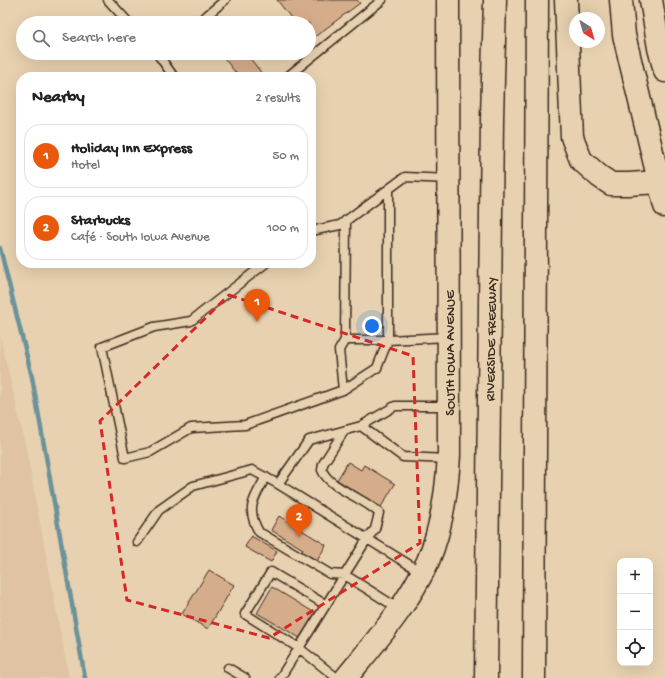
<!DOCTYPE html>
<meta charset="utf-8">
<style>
:root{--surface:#fff;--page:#f2f2f2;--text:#222;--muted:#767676;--line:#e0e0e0;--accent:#ea580c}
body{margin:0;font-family:"Gochi Hand",sans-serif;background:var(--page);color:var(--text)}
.controls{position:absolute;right:12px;bottom:12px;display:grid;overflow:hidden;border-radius:8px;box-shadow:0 4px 16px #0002}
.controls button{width:36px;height:36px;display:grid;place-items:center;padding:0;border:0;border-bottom:1px solid var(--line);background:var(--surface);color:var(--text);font:20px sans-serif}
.compass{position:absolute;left:569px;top:12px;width:36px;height:36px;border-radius:50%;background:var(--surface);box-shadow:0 4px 16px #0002;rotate:143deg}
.you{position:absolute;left:372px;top:326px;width:14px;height:14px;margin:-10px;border:3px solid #fff;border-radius:50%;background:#1a73e8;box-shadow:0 0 0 6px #1a73e833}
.badge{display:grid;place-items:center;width:26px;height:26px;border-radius:50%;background:var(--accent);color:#fff;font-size:13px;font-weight:700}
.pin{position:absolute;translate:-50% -33px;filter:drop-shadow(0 1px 2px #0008)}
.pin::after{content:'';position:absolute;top:21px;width:14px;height:12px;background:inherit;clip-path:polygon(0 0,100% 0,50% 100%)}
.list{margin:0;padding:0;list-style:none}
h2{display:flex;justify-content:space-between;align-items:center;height:52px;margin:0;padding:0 16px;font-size:17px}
h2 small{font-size:13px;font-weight:400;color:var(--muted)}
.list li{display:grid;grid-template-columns:26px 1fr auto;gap:12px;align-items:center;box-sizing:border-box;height:64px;margin:0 8px 8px;padding:0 8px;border:1px solid var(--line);border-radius:16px}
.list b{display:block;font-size:15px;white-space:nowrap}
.list p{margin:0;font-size:13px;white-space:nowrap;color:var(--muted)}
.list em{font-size:13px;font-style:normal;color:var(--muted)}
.icon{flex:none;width:22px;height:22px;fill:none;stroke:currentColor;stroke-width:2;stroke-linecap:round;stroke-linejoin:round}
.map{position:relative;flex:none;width:665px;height:678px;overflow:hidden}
.search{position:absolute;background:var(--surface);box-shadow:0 4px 16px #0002;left:16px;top:16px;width:300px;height:44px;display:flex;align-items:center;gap:10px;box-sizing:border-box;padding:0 14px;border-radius:22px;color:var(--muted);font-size:15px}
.panel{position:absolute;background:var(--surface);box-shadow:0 4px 16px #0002;left:16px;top:72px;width:300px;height:196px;border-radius:16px}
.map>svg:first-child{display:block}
</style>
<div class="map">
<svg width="665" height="678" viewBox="0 0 665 678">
<rect width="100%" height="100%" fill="#e7d1b0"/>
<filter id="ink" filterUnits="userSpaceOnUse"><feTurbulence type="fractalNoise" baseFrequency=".025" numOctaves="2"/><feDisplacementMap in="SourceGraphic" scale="8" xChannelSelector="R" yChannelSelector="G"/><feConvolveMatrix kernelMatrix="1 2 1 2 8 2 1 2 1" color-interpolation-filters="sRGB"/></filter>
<g filter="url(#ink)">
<path fill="#dfc3a2" d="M0,336L26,448L69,678H0Z"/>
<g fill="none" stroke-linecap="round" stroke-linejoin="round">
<path stroke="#6b9299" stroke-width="4.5" d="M0,248L32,377L85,678"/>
</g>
<path fill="#d6ad8b" stroke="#3b2a1e" d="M277,0H357L360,3L309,41V23H295Z
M220,53H246L263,75L261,77H239Z
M348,462L361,470L364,465L395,484L381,507L337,480Z
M279,516L326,545L317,561L302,552L303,549L271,530Z
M251,536L277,551L271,562L245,547Z
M209,570L234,585L208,629L182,614Z
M272,587L315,613L300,638L257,613Z"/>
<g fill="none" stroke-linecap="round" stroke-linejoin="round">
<g stroke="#3b2a1e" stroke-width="11">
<path id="service" d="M108,0L129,23
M198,23L225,0
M159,56L174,77
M287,77L382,0
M346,220L345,340H388V190
M311,231L340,225L405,177L448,179
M266,263L191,321L154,327L102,347L125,458L150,452L191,428L245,425L343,390L377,368L388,340L448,337
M343,390L339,350L345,340
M361,426L403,457L448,459
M266,477C254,498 245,508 259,532L330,574L345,575L399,609
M137,542L159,510L193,486L252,470L278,484
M421,572L278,484L309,440L361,426L395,406H448
M326,605L271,572L245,614L299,648L367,539L375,529L379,513C364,498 329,488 322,470L323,464L344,431
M228,668L245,678
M280,678L299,648L337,678"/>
</g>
<g stroke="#3b2a1e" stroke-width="25">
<path id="secondary" d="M621,0L624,35L665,206
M651,0L659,48L665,71"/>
</g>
<g stroke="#3b2a1e" stroke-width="25">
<path id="primary" d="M346,678C376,641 408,605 428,561C442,528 447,491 449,455L448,0"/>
</g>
<g stroke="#3b2a1e" stroke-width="25">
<path id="motorway" d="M566,0L572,137L581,160L599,176L611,184H628L659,182
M486,678L492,119L495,0
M534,678L537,0"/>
</g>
<use href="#service" stroke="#e7d1b0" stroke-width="8"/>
<use href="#secondary" stroke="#e7d1b0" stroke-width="22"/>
<use href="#primary" stroke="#e7d1b0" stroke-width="22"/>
<use href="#motorway" stroke="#e7d1b0" stroke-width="22"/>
</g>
</g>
<path fill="none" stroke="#d62828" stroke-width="3" stroke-dasharray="8 5" stroke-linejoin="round" d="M229,295L413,356L420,543L269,638L127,600L100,421Z"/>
<g text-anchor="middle" stroke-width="3" stroke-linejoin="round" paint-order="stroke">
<g font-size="14" fill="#3b2a1e" stroke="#e7d1b0">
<text transform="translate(490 339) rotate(-89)" y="5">RIVERSIDE FREEWAY</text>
<text transform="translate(449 353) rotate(-90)" y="5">SOUTH IOWA AVENUE</text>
</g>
</g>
</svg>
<div class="controls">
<button>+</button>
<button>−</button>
<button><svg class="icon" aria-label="locate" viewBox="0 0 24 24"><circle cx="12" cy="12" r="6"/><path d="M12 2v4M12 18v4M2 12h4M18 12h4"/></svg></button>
</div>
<svg class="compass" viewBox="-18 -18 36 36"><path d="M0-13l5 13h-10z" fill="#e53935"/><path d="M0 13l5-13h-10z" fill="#767676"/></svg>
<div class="you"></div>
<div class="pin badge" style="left:257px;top:322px">1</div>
<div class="pin badge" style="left:299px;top:537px">2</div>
<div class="search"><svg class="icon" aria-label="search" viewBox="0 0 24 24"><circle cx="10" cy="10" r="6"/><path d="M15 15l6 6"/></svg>Search here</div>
<section class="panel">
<h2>Nearby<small>2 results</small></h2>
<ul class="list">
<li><span class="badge">1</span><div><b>Holiday Inn Express</b><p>Hotel</p></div><em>50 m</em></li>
<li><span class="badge">2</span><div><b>Starbucks</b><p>Café · South Iowa Avenue</p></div><em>100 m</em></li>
</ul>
</section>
</div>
